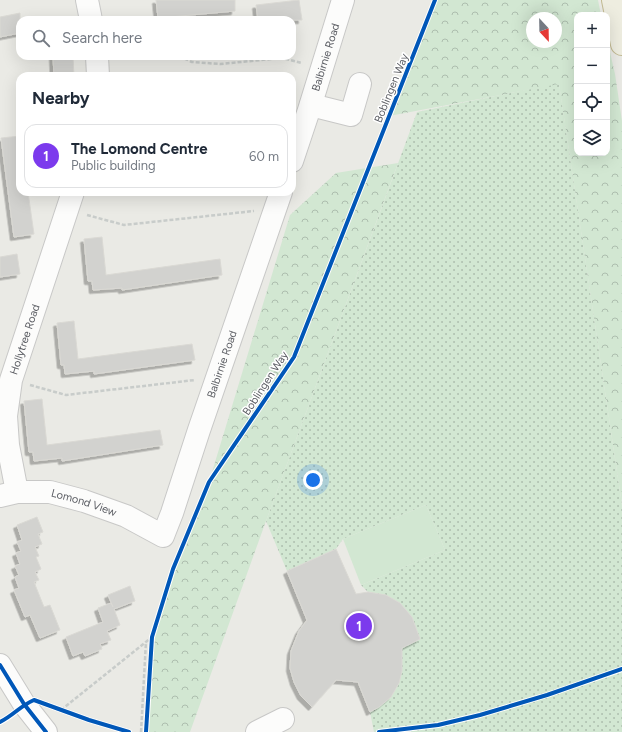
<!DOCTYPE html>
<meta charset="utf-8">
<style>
:root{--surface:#fff;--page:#f2f2f3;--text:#1f2937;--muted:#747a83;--line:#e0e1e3;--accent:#7c3aed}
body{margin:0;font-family:Figtree,sans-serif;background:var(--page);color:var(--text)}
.controls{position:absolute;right:12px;top:12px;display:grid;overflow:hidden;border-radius:8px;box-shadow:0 4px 16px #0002}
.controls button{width:36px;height:36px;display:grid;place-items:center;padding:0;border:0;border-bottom:1px solid var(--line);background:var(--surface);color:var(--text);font:20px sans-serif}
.compass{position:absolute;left:526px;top:12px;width:36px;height:36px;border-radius:50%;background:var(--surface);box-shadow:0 4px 16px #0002;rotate:158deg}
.you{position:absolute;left:313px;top:480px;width:14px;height:14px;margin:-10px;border:3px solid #fff;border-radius:50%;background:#1a73e8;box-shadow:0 0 0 6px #1a73e833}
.badge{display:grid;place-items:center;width:26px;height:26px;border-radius:50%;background:var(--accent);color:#fff;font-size:13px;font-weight:700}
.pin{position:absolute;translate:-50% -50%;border:2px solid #fff;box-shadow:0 1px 4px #0006}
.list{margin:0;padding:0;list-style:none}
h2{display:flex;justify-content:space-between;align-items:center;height:52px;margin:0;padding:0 16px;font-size:17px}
h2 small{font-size:13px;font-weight:400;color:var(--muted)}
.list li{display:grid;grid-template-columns:26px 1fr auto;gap:12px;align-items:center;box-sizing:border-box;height:64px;margin:0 8px 8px;padding:0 8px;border:1px solid var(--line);border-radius:12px}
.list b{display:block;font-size:15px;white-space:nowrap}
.list p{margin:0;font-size:13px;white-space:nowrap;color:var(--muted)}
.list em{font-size:13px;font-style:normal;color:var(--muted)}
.icon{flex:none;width:22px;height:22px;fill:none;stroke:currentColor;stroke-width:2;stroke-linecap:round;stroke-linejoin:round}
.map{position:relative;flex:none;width:622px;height:732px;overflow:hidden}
.search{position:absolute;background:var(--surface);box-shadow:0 4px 16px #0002;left:16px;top:16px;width:280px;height:44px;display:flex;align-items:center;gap:10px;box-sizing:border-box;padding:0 14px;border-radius:12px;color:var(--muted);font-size:15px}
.panel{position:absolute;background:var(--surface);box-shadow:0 4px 16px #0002;left:16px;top:72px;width:280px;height:124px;border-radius:12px}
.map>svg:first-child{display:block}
</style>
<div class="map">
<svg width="622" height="732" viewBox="0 0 622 732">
<defs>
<pattern id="green-dots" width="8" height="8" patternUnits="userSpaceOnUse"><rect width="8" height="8" fill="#d2e7d2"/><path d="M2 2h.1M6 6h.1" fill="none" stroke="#adbeae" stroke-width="1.8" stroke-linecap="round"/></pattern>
<pattern id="forest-crowns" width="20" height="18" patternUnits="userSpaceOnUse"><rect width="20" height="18" fill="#d2e7d2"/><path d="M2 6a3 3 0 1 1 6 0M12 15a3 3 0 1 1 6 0" fill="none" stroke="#adbeae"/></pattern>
<filter id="shadow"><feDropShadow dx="-3.5" dy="3.5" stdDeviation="0" flood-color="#0004"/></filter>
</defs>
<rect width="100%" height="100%" fill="#eaeae5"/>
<path fill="url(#green-dots)" d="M559,83L622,505V732H411V728L374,732L370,712C396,698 407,679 399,649L420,639L412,617L400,603L368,592L361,585L445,550L426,505L343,539L336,549L287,571L266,521L417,112Z"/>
<path fill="url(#forest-crowns)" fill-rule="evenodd" d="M435,0H598L601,15H577V153H607V39L615,74L622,121V505L559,84L389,116ZM532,18H556V42H532Z
M398,163L266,521L190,732H146L152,637L173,569L209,482L290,215L336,173Z"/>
<path fill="#d2e7d2" d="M426,505L445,550L361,585L343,539Z"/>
<path fill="#d2d2cf" stroke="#dad9d4" filter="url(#shadow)" d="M156,0H235V11L158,18Z
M299,0L302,20H258L256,5Z
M20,13V33L0,37V17Z
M53,56H73L74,76H54Z
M20,136V192H28L34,234L14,237L1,138Z
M102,237L106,275L220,259L222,275L122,290V288L93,290L92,281H88L84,239Z
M17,254L20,274L0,277V257Z
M74,321L78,359L192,344L195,360L94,374V371L65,374L64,365H61L57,323Z
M42,399L47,445L160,430L163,445L62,461V458L34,461L33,452H29L24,401Z
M37,517L43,532L38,534L42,544L35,547L39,556L36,557L41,569L35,572L39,580L34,582L44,607L50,605L60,630L40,638L30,615L25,617L14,590L19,588L15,577L19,575L15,566L20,564L16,553L21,551L17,542L22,540L17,525Z
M336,549L356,594L368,592L386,595L400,603L412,617L420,639L402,648V671L399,683L391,697L379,707L370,712L358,682L336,680L312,707L301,696L294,682L290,668L291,651L299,631L307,620L287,571Z
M130,586L135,601L114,609L120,625L107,631L111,640L100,644L102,649L85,656L83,652L73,656L66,637L103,622L98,608L111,603L113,607L108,595Z"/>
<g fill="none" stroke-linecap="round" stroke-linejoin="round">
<g stroke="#c8c8c7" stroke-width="24">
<g id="minor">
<path d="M87,0L91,20"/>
<path d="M97,56L98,76"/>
<path d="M311,105L351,115L360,84"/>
<path id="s1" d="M292,161L309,110L343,0"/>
<path id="s2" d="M17,492L8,445L6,416L11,380L73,192"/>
<path id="s3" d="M0,496L17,492H50L84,501L126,516L163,536L172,513L199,430L281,192"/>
<path d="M0,665L24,704L46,732"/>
<path d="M257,732L283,719"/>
</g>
</g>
<g stroke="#c2ba92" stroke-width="24">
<path id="highway" d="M613,0L622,44"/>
</g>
<path stroke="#c8ccca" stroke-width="2.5" stroke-dasharray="4 2" stroke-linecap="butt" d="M179,56L192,62L220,64L282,58L302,63
M87,215L124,225L254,211
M30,385L66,395L195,380
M61,710L152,637
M141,732L146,641"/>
<use href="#minor" stroke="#fcfcfb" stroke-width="22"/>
<use href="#highway" stroke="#eeede0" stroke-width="22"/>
<g stroke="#fff" stroke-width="6">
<path id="cycleway" d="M0,665L24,704L46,732
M0,722C14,715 20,706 34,700L89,720L129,732
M146,732L152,637L173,569L209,482L294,357L435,0
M379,732L438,725L480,715L547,695L622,669"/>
</g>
<use href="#cycleway" stroke="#0057b8" stroke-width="4"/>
</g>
<g text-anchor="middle" stroke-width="3" stroke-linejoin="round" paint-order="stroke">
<g font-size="11" fill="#5b5d63" stroke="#fff">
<text dy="4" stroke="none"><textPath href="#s1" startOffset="109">Balbirnie Road</textPath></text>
<text transform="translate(391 88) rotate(-68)" y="4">Boblingen Way</text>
<text dy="4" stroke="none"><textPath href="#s2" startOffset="156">Hollytree Road</textPath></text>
<text dy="4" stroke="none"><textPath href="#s3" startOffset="354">Balbirnie Road</textPath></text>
<text transform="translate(265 383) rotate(-57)" y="4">Boblingen Way</text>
<text dy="4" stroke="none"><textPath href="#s3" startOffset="86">Lomond View</textPath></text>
</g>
</g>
</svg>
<div class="controls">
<button>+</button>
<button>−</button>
<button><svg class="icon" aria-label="locate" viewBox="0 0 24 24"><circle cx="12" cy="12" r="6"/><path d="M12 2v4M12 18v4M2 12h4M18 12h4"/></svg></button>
<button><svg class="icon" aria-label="layers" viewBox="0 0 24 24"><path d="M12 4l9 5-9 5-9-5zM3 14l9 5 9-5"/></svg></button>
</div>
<svg class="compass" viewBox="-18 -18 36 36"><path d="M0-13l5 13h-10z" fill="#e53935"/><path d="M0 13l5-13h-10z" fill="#747a83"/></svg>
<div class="you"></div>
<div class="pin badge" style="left:359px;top:626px">1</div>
<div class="search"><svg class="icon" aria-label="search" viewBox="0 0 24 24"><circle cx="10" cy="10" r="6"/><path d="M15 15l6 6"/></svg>Search here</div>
<section class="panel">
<h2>Nearby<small></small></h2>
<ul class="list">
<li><span class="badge">1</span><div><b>The Lomond Centre</b><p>Public building</p></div><em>60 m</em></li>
</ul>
</section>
</div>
